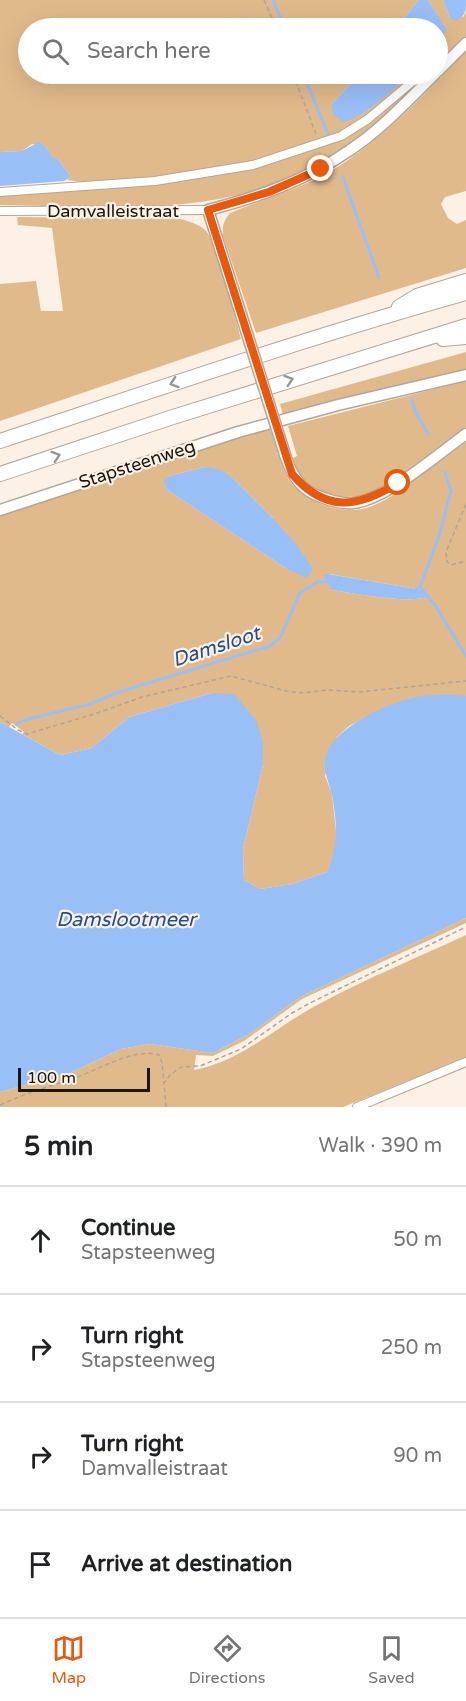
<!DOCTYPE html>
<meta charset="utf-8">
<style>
:root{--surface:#fff;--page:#f2f2f2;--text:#202124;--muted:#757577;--line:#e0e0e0;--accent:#ea580c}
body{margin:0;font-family:"Varela Round",sans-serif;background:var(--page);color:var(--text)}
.scale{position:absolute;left:18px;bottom:15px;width:132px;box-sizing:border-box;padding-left:6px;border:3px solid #1b1713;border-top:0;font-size:16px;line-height:21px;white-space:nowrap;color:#1b1713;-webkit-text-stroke:4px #fcf1e4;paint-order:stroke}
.stop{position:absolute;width:18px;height:18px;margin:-14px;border:4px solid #ea580c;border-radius:50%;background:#fff}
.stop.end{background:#ea580c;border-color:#fff;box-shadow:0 2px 6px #0008}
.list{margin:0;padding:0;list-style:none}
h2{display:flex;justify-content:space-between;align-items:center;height:78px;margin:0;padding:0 24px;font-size:26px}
h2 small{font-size:20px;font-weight:400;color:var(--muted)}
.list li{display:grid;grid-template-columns:39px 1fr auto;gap:18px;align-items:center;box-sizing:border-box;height:108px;padding:0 24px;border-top:2px solid var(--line)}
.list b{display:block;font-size:22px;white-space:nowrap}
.list p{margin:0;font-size:20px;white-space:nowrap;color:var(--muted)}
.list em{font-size:20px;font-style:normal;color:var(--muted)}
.icon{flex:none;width:33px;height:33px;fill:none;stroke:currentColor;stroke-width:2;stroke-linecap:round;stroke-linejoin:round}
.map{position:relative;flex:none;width:466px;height:1107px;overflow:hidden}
.search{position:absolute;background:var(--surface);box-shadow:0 6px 24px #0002;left:18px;right:18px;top:18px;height:66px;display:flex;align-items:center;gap:15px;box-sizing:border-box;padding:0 21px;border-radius:33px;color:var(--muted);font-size:22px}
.sheet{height:510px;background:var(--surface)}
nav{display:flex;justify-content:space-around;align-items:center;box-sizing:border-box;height:84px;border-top:2px solid var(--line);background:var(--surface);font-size:16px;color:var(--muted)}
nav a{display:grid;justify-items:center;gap:3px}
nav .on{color:var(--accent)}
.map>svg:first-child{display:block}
</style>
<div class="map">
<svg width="466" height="1107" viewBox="0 0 466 1107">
<rect width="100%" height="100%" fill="#fcf1e4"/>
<path fill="#e1ba8b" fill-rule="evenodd" d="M0,0H419L396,28H28V74H360L331,105L368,110L410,74H422L410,80L346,131L273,156L242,164L159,177L90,183L67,180L71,177L58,159H53L45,146L32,144L22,151L0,152Z
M428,0H443L450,18L463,17L466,12V36L438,63V42L446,30Z
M466,51V191L445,197L441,204L448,218L457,224L466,220V268L256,333L223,236C222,226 224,220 230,213C270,197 313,185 348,160C391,130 430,89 466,51Z
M415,84L417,85C396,105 375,125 352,143C246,221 124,207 0,205V195L155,184L249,168L342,138Z
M17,217L181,219C190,222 199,224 206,231C218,245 235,317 241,339L0,421V284L36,281L41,311H63L52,228L18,225Z
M466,352V370L283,415L280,404Z
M466,381V427C440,445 386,490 358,496C344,498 329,496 318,489C305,482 297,472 293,458L297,456L288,426Z
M270,429C276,444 279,462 287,477C293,488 306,498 318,503C362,521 384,502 418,477C434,466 450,454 466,442V696L411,698L387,707L349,726L337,737L325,776L332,794L337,840L335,856L327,872L292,884L260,889L244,880L243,849L263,765L212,693L129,717L92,748L60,755L22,734L24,732L12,723L9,727L0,722V514L238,437ZM205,467L234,479L273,518L287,569L166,489L165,481L169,476ZM329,574L423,590L429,596C412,605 354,593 332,590L328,581Z
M466,918V923L302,999L244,1041L213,1056L196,1055L194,1070C241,1062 278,1025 319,1004C367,978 417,958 466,935V1058L343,1107H0V1092L72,1072L121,1049L150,1044L213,1053L251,1033L300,997Z"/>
<path fill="#99bff7" d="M419,0H428L447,30L438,42V28H396Z
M443,0H466C466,10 466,15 457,21L450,18Z
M360,74H410C393,89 366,117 343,122L333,114L331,105Z
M39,142L45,146L53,158L58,159L71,177L64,181L0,186V152L22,151Z
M205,467L221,470L234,479L273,518L297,545L313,569L307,578L287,569L166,489L164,481L169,476Z
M328,574L423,590L430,596C411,605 354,593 332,590L323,575Z
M212,693L234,694L256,720L263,741V765L243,849L244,880L260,889L292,884L327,872C339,846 337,823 332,795C329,782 322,770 326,755C333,729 386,704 411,698C428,694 449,694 466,696V918L300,997L251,1033L213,1053L150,1044L121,1049L72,1072L0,1092V722L60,755L92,748L129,717Z"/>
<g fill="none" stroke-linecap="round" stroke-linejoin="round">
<path stroke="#99bff7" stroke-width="3" d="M273,0L285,28
M303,74L328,134
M343,177L379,278
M412,400L415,411L428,434
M420,587L439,536L451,491L445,472
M413,591L420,587L435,605L466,656
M17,724L28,719L87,705L122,691L270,646L280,638L300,593L317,582H332"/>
<g stroke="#b2a79b" stroke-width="10">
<path id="street" d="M0,192L155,181L253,165L341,136L368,119L412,82L431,74
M0,211L208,210
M357,1107L466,1062"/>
</g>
<g stroke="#b2a79b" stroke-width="13">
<path id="secondary" d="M438,71L466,43
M233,289L208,210C259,197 307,180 350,150C382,129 408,100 435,74
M286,458C292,476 302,491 321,497C331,501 342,504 353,503C387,499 437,455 466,434
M0,510L238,432L338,405L466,375"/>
</g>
<g stroke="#b2a79b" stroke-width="16">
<path id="highway" d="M399,307L417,296L466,281
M443,339L466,337
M0,441C155,390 309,337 466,293
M0,474L173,417L466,326"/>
</g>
<path stroke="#aea59b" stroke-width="1.5" stroke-dasharray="4.5 3" stroke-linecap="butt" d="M264,0L276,28
M293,74L316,134
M466,504L446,552L447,562L451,565L466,561
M0,716L18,730L27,734L94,714L142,697L231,676L286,691L303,693L327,690L359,692L466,681
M0,1105C26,1093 48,1087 75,1078C97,1070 136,1047 159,1055L162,1063L164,1083
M166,1107L164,1083L170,1075L181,1067L200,1066L241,1049L292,1013L310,1003L466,927"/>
<use href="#street" stroke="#fff" stroke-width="8"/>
<use href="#secondary" stroke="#fff" stroke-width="10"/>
<use href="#highway" stroke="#fff" stroke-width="14"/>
<g stroke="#b2a79b" stroke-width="13" stroke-linecap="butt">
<path id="secondary-bridge" d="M233,289L286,458"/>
</g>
<use href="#secondary-bridge" stroke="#fff" stroke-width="10"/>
</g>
<defs><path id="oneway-chevron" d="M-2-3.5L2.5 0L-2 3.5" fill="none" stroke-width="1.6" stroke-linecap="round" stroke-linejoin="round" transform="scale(1.5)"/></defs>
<g stroke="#989795">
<use href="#oneway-chevron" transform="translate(289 380) rotate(-18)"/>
<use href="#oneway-chevron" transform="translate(174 383) rotate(162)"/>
<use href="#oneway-chevron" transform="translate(56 456) rotate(-18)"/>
</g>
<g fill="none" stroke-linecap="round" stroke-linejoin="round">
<path stroke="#ea580c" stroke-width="8" d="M321,169L269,192L208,210L292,474C326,513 357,508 398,483"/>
</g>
<g text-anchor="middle" stroke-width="4.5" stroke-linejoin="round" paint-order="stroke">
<g font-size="18" fill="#1b1713" stroke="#fcf1e4">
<text x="113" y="217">Damvalleistraat</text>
<text transform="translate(137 464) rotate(-18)" y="6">Stapsteenweg</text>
</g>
<g font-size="20" font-style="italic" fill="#225092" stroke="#fcf1e4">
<text transform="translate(216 646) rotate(-18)" y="7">Damsloot</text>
<text x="126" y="926">Damslootmeer</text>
</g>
</g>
</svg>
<div class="scale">100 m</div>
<div class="stop" style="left:398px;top:483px"></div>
<div class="stop end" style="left:321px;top:169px"></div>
<div class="search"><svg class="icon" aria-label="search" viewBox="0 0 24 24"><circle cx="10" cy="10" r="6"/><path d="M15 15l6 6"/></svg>Search here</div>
</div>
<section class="sheet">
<h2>5 min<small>Walk · 390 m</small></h2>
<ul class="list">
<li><svg class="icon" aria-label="ahead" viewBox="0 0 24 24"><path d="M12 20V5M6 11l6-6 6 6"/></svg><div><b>Continue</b><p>Stapsteenweg</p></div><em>50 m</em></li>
<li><svg class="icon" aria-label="right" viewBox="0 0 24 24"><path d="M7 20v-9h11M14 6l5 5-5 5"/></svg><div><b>Turn right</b><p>Stapsteenweg</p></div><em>250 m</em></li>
<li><svg class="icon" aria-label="right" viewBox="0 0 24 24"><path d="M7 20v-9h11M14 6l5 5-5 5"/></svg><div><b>Turn right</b><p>Damvalleistraat</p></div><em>90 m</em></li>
<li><svg class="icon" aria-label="arrive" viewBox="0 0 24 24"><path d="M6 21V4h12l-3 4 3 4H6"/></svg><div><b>Arrive at destination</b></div></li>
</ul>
</section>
<nav>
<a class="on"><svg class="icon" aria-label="map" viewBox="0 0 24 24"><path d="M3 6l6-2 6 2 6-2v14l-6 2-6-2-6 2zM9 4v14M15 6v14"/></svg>Map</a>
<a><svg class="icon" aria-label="directions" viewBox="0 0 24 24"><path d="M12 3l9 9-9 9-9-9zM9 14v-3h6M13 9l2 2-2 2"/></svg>Directions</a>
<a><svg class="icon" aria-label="saved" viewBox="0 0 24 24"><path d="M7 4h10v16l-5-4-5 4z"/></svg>Saved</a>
</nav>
